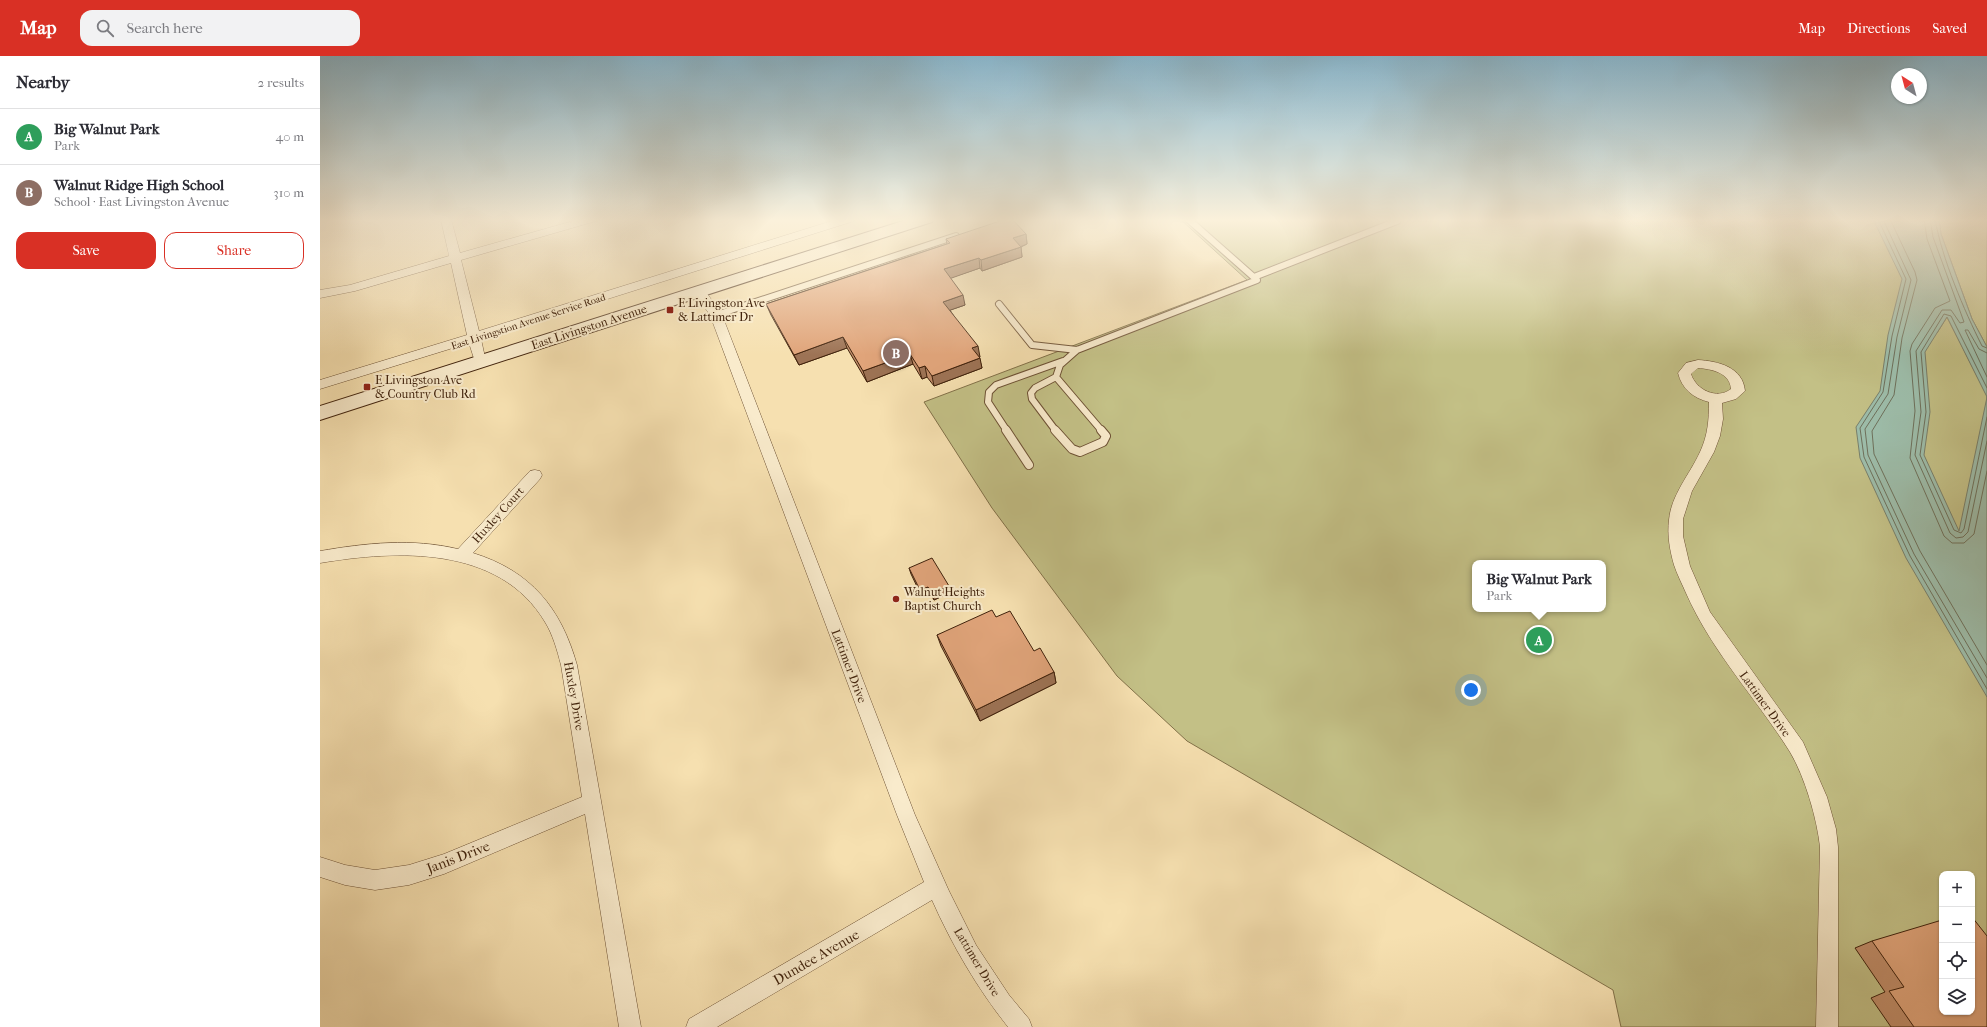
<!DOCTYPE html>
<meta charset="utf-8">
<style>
:root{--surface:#fff;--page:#f2f2f3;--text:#2b2b33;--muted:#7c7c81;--line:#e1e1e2;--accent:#d93025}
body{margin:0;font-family:"IM FELL French Canon",serif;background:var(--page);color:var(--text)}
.controls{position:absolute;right:12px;bottom:12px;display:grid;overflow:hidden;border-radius:8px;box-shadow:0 1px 3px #0004}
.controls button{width:36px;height:36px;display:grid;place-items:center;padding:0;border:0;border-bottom:1px solid var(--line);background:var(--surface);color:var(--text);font:20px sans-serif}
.compass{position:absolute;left:1571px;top:12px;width:36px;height:36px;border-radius:50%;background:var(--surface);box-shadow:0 1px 3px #0004;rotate:324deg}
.you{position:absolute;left:1151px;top:634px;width:14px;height:14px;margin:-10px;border:3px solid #fff;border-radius:50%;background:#1a73e8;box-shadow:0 0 0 6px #1a73e833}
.badge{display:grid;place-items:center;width:26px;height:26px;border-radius:50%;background:var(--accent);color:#fff;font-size:13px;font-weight:700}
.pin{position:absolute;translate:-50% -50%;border:2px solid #fff;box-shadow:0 1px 4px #0006}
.popup{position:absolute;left:1152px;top:504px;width:134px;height:52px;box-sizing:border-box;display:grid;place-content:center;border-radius:8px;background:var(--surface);filter:drop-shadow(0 1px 3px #0005);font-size:13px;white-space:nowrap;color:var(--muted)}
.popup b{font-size:15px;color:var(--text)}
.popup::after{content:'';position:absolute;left:50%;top:100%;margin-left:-8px;border:8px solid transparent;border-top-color:var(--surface)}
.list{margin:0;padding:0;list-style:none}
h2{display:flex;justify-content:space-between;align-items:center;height:52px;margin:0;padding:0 16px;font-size:17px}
h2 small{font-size:13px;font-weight:400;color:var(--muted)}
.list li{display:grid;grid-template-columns:26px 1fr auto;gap:12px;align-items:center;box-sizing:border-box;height:56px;padding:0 16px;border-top:1px solid var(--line)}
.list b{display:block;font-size:15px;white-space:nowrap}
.list p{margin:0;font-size:13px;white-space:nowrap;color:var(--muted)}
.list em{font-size:13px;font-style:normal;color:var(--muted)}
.actions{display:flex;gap:8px;padding:12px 16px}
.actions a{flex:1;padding:9px 0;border:1px solid var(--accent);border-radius:12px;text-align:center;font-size:14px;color:var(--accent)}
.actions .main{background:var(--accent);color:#fff}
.icon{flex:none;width:22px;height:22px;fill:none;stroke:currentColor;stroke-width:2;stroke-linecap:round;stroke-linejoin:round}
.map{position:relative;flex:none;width:1667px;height:971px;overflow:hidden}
header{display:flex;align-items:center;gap:24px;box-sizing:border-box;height:56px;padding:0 20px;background:var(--accent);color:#fff}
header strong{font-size:19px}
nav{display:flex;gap:22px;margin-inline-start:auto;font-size:14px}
.search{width:280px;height:36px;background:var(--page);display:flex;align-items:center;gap:10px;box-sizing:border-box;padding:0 14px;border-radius:12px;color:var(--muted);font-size:15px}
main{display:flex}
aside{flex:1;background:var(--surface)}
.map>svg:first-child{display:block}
</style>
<header>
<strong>Map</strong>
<div class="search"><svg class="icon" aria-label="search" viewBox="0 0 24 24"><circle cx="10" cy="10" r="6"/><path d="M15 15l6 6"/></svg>Search here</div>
<nav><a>Map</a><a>Directions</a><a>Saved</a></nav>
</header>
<main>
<aside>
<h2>Nearby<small>2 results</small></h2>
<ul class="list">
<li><span class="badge" style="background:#2e9e5b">A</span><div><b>Big Walnut Park</b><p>Park</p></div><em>40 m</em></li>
<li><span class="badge" style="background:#8d6e63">B</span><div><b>Walnut Ridge High School</b><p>School · East Livingston Avenue</p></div><em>310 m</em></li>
</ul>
<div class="actions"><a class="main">Save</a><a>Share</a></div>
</aside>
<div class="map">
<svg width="1667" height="971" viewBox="0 0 1667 971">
<rect width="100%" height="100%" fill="#f6e0b0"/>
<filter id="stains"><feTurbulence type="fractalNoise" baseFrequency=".005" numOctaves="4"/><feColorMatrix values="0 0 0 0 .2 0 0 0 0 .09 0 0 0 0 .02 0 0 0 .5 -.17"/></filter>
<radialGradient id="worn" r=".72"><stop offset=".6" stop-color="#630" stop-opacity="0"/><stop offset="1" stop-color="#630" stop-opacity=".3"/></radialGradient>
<path fill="#c3c086" stroke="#827149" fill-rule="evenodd" d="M860,163H1584L1617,277L1627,261L1658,322H1667V971H1301L1293,934L867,685L797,620L672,452L604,346L927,224ZM1155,507H1283V553H1155ZM1622,818H1652V956H1622Z
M1619,163H1665L1667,166V291L1652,263L1621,178Z"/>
<path fill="#9dbdaa" stroke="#787f6b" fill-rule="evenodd" d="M1553,163H1619L1621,178L1652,263L1667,291V641L1586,502L1540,402L1536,371L1560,335L1568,279L1582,223ZM1627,261L1667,341L1639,475L1604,399L1610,356L1605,296Z"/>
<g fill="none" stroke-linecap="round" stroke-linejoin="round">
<path stroke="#6e705b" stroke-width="1" d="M1558,163L1586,223L1572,280L1563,336L1540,372L1544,401L1590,500L1667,633
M1563,163L1591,224L1577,281L1568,338L1545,373L1548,399L1594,498L1667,622
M1570,163L1595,216L1597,224L1582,282L1574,339L1552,375L1554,398L1600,495L1667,609
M1604,163L1607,183L1630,245L1615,252L1592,288L1590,295L1595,355L1590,402L1624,480L1632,487H1644L1654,478L1667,415
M1610,163L1613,181L1644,266L1640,267L1631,254H1622L1596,295L1601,356L1595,399L1630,477L1636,482L1643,481L1648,476L1667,385
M1615,163C1622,203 1644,254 1662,290L1667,292
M1667,297L1659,293L1648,274H1645L1667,321
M1667,332L1631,260L1624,258L1601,296L1606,356L1600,399L1634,474L1641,477L1644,473L1667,361"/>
<g stroke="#6e5235" stroke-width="8">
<path id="service-far1" d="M934,221L1077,165
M679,248L712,289L757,294L937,224L868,163
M396,259L636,180
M736,321L782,375
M736,321L740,309L757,294
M687,375L668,346L669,336L676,329L743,305
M736,375L712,343L711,337L715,332L736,321"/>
</g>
<g stroke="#6e5235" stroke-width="10">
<path id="service" d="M686,374L709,409
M735,374L752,393L760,396L783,386L786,380L781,374"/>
</g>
<g stroke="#6e5235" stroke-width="1">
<path id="minor" d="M121,163H131L140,197L260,163H277L276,165L141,204L159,275L518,163H535L534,165L161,283L166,306L164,309H156L149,287L0,333V324L147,279L131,207L35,235L0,242V234L30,229L129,200Z
M380,232L384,233L402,259L595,759L629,835L656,889L689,939L709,963L712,971H688C657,932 632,889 612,844L397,971H366L369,963L604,826L577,759L390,259L374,236Z
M1378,304C1398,305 1423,311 1425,335L1416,343L1402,347L1403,363L1400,380L1394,396L1372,435L1363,463V480L1370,510L1390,556L1483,686L1507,741L1516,773L1518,791V971H1496L1500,791C1497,763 1485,721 1470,696C1436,642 1392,596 1366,537C1362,528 1357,518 1354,509C1350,495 1347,479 1349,464C1351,439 1370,418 1380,396C1388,379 1389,363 1389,346C1373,342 1362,333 1358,317L1366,307ZM1378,312C1392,313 1410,317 1411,333C1397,344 1376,334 1371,318Z
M215,414L220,415L222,419L220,423L153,497C211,515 241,552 257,609L321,971H299L265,758L124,818L89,829L55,834L25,829L0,821V801L25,809L55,814L89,809L124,798L262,741L241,609C237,594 233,579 225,566C179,489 77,494 0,507V495C46,487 92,482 138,493L210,415Z"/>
</g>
<g stroke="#40220c" stroke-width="2">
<path id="secondary" d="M589,163H614L612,166L0,364V350Z"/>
</g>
<path stroke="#40220c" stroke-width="2" stroke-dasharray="1 1.5" stroke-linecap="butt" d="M1088,164L1111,165L1126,163"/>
<use href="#service-far1" stroke="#f9ebcc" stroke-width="6"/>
<use href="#service" stroke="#f9ebcc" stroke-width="8"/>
<use href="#minor" fill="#f9ebcc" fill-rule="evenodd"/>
<use href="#secondary" fill="#f9ebcc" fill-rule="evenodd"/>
</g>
<path fill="#c18d69" stroke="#40220c" d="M706,178L707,188L701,191L702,201L662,215L660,212L630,222L645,249L630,254L660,301H659L662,312L614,330L607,321L602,323L593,308L547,326L527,292L479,309L451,259L446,248L627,188L626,183Z
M589,512L631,536L614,544L610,537L602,541L591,518Z
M676,561L714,595L734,616L736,627L660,665L621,590L617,579Z
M1552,885L1667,971H1571L1551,942L1565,936L1535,892Z"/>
<path fill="#9d7355" stroke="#40220c" d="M706,178L707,188L695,193L693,182Z
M701,191L702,201L662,215L661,204Z
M659,202L660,212L626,224L624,213Z
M643,239L645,249L625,256L623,246Z
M523,281L527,292L479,309L474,299Z
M658,290L660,301L654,303L652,292Z
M590,298L593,308L547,326L543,315Z
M660,302L662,312L614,330L612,320Z
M605,310L607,321L602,323L599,312Z
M629,530L631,536L614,544L612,537Z
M608,531L610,537L602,541L600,534Z
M734,616L736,627L660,665L656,654Z"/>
<path fill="#e0a47a" stroke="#40220c" d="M686,163H692L706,178L693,182L701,191L661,204L659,202L624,213L643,239L623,246L658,290L652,292L660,302L612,320L605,310L599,312L590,298L543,315L523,281L474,299L446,248L630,187L626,183Z
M612,502L629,530L612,537L608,531L600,534L589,512Z
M672,554L676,561L690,555L714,595L720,592L734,616L656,654L617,579Z
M1652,861L1667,880V971H1594L1569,935L1584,931L1552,885L1622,864V956H1652Z"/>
<linearGradient id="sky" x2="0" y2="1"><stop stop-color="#8ab8cf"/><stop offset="0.55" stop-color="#fbf1db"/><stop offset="1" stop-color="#fbf1db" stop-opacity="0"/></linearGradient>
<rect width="1667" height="299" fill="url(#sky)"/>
<g fill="#8f2418" stroke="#f9ebcc" stroke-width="1.5">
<rect x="346" y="250" width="8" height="8" rx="2"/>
<rect x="43" y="327" width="8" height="8" rx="2"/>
<circle cx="576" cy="543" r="4"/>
</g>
<g text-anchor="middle" stroke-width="4" stroke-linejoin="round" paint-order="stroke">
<g font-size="10" fill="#40220c" stroke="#f9ebcc">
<text transform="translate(208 265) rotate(-18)" y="4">East Livingstion Avenue Service Road</text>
</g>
<g font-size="12" fill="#40220c" stroke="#f9ebcc" text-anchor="start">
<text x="358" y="251">E Livingston Ave<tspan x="358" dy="14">&amp; Lattimer Dr</tspan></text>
<text x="55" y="328">E Livingston Ave<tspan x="55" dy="14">&amp; Country Club Rd</tspan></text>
<text x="584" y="540">Walnut Heights<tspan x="584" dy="14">Baptist Church</tspan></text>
</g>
<g font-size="12" fill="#40220c" stroke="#f9ebcc">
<text transform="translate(269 271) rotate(-18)" y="4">East Livingston Avenue</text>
<text transform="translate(178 459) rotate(-48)" y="4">Huxley Court</text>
<text transform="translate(529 610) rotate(69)" y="4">Lattimer Drive</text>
<text transform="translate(254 640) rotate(80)" y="4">Huxley Drive</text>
<text transform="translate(1445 648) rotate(54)" y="4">Lattimer Drive</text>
<text transform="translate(657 906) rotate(59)" y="4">Lattimer Drive</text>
</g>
<g font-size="14" fill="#40220c" stroke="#f9ebcc">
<text transform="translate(138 801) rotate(-21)" y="5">Janis Drive</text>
<text transform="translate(496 901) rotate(-30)" y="5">Dundee Avenue</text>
</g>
</g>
<rect width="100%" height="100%" filter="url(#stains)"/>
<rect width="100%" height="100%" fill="url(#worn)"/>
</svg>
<div class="controls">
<button>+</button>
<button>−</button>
<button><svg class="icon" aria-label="locate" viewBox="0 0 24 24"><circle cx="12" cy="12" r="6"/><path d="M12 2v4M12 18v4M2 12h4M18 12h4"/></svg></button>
<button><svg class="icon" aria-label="layers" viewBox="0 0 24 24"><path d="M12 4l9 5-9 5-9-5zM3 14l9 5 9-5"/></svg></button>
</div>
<svg class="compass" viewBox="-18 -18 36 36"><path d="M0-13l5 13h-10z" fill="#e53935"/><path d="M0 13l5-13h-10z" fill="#7c7c81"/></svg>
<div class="you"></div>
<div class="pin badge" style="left:1219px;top:584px;background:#2e9e5b">A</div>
<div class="popup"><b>Big Walnut Park</b>Park</div>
<div class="pin badge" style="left:576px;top:297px;background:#8d6e63">B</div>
</div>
</main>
